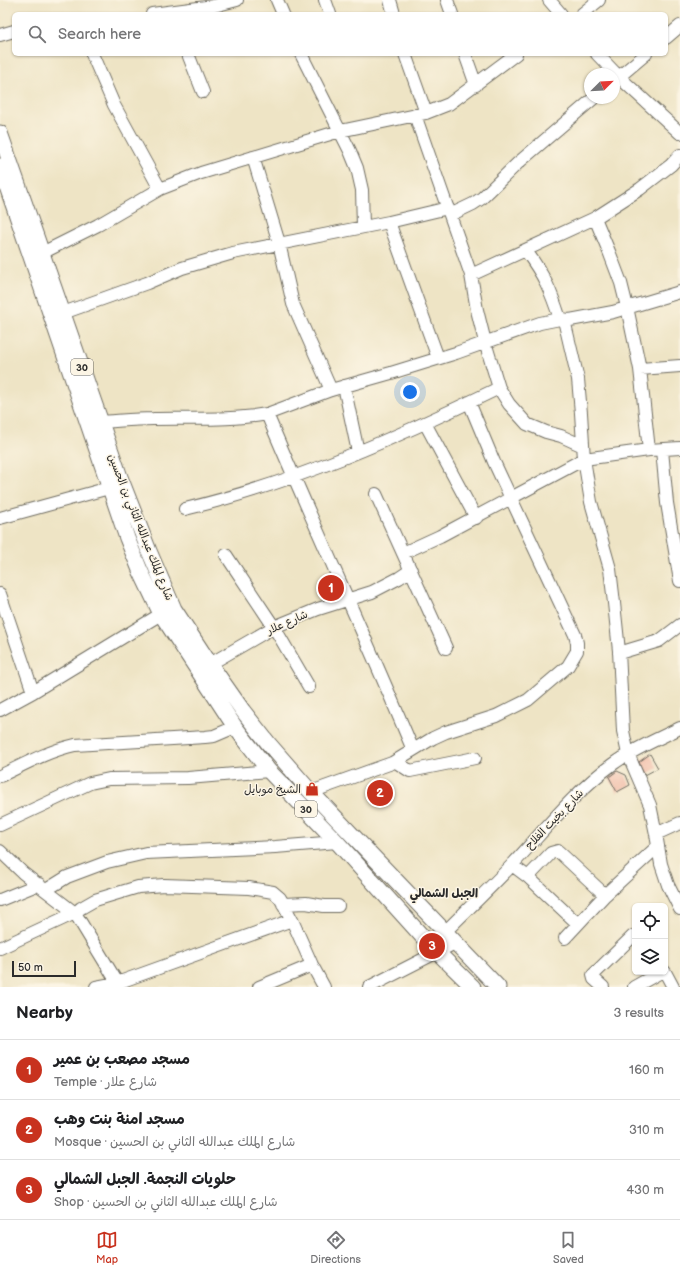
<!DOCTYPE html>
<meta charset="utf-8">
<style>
:root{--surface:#fff;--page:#f2f2f2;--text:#202124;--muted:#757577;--line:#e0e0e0;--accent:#c8321e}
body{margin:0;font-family:"Balsamiq Sans","Playpen Sans Arabic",sans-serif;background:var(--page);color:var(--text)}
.controls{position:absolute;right:12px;bottom:12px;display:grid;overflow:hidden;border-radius:6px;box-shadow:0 1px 3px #0004}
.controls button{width:36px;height:36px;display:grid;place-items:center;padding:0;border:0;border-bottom:1px solid var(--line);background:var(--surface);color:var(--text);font:20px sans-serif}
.compass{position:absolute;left:584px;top:68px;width:36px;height:36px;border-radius:50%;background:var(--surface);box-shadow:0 1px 3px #0004;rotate:66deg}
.scale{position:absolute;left:12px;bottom:10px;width:64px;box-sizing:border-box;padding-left:4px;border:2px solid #2b2b2b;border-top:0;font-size:11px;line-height:14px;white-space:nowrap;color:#2b2b2b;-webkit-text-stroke:3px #fcf5e5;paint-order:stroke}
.you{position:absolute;left:410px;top:392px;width:14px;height:14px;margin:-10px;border:3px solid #fff;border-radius:50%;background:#1a73e8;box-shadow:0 0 0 6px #1a73e833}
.badge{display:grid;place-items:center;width:26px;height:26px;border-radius:50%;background:var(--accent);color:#fff;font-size:13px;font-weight:700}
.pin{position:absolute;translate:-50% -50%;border:2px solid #fff;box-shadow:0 1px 4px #0006}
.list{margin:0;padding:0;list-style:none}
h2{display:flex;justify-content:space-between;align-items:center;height:52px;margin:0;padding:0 16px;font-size:17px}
h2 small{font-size:13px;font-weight:400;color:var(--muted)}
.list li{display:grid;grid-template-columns:26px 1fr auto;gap:12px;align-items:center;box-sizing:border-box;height:60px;padding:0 16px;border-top:1px solid var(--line)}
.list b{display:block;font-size:15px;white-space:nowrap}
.list p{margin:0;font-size:13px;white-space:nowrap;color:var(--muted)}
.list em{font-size:13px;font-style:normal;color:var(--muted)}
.icon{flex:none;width:22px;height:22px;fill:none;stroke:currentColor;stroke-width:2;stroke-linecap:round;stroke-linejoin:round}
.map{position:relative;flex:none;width:680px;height:987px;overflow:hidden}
.search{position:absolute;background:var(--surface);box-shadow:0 1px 3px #0004;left:12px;right:12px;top:12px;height:44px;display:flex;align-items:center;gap:10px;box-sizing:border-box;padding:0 14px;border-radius:6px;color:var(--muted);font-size:15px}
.sheet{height:232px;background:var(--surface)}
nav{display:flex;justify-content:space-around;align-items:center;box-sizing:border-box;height:56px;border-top:1px solid var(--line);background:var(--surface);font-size:11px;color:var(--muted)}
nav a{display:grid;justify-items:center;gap:2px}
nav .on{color:var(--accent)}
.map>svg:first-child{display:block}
</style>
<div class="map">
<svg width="680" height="987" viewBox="0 0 680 987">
<rect width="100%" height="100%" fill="#fcf5e5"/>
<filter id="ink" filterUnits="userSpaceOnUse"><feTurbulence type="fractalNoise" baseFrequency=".025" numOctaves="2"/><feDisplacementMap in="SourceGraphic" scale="8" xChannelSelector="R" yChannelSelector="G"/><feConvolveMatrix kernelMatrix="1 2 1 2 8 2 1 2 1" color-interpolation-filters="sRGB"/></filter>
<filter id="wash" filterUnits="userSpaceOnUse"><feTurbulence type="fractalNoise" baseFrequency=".012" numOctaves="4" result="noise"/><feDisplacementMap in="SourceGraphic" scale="16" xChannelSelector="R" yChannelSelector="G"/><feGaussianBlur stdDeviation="0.9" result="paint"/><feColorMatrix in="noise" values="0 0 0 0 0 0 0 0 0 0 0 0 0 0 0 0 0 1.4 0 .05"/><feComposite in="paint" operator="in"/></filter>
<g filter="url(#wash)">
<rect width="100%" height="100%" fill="#eee4c5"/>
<g id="blocks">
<path fill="#eeac96" d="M650,754L658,768L645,775L639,762Z
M617,771L626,775L630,785L617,792L609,777Z"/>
</g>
</g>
<g filter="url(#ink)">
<use href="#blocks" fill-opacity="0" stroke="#6f6c61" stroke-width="1"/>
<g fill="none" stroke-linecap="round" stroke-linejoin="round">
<g stroke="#6f6c61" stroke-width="14">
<path id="minor" d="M277,0L283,14
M325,0L330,14
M390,0L394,14
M447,0L452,14
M549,0L561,14
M152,14L214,6L237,0
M582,14L599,0
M0,35L14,31
M666,38L680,26
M92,54L114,105L160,189
M188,54L203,92
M301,54L350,151L357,168L362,190L363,226
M405,54L426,113
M465,54L476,85
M597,54L619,77L680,133
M614,81L646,54
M415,115L471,275L477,310L485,342L499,388L509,404L527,424L546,432L561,436L583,446
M253,157L279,243L293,304L331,390
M450,215L473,204L482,198L518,163L594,98
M595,218L610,254L621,283L627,307L640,369L649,450
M389,222L438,358
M526,251C544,275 551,291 560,319
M42,253L98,225L160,189L201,173L340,131L426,113L449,104L516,54
M471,275L595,218L640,189L671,165L680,155
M63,313L147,283L182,268L233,253L389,222L448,208
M564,320L578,379L581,413L584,459L591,502L610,569L614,603L619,651L623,731L628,754L650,805L656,834L661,864L668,885L680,909
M640,369L680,366
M344,386L358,452
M267,414C314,526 366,637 413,750
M100,422C118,421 135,419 153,419C190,418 229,421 267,414L331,390L391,373L456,353L540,323L560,319L570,320L613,312L680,292
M425,423L476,518
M662,450L667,503L680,581
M376,494L446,648
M185,509C295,483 398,437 499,388
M0,518L109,488
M403,553L440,536L584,459L649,450L680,448
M226,555L274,627L309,687
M0,594L33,692
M619,653L659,641L680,625
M210,664L274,627L318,609L372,592L399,578L411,570
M0,710L33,692L161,614
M396,762L410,771L475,758
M0,776C25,764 48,751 75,745L205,737L214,736L235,727
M311,792L392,763L433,738L446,732L496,716L528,700L568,666L577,651V643L575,635L494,462L469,402
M0,825L90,783L109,779L188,778L269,771
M656,834L680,823
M0,851L23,873L75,913L120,987
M512,865L528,877L578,924
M528,877L551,853L558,851L605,895
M46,890L67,877L107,862L146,853L275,847L337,842
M0,900L39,884
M283,904L306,903L324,906H338
M445,932C467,910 490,888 512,865C544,831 574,792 613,764C633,749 658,739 680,728
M565,938L605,895L657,847
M0,948L75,913L81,908L95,900L138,887L164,885L249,888L273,892L280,898L292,920L312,965L324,987
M665,972L673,987
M96,987L117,983L292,920
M259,987L312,965
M369,987L455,943
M603,987L594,979L593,975L633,936H635
M634,987L661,972"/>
</g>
<g stroke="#6f6c61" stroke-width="17">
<path id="major" d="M0,133L120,477L149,551L174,609L210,664L243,711L269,744L311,792L498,987
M0,166L127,538L140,570L161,614L235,727L269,771L337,842L430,945L473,987"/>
</g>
<use href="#minor" stroke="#fff" stroke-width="12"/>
<use href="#major" stroke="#fff" stroke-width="15"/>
</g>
</g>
<defs>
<g id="shop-bare" transform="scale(1.08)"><path d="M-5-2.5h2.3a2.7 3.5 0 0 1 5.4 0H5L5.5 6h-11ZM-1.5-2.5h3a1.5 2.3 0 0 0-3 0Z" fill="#c8321e" stroke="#fcf5e5" stroke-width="2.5" paint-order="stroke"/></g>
</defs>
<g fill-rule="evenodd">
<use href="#shop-bare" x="312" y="789"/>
</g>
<g text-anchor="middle" stroke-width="3" stroke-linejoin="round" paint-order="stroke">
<g fill="#fcf5e5" stroke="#6a6863" stroke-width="1">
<rect x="71" y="359" width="22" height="16" rx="3"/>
<rect x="295" y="801" width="22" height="16" rx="3"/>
</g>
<g font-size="10" font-weight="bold" fill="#2b2b2b">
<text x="82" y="371">30</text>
<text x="306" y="813">30</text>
</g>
<g font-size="11" fill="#2b2b2b" stroke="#fcf5e5">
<text transform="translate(141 527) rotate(68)" y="4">شارع الملك عبدالله الثاني بن الحسين</text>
<text transform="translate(287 622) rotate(-24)" y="4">شارع علار</text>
<text transform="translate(554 819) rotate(-46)" y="4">شارع بخيت الفلاح</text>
</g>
<g font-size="11" fill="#2b2b2b" stroke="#fcf5e5" text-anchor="end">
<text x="301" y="793">الشيخ موبايل</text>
</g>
<g font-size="12" font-weight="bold" fill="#2b2b2b" stroke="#fcf5e5">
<text x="444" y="897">الجبل الشمالي</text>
</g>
</g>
</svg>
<div class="controls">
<button><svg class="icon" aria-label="locate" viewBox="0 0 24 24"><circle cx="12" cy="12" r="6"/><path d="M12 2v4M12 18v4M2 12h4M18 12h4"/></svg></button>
<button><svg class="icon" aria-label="layers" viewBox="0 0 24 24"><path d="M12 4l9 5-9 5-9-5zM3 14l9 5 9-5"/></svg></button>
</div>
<svg class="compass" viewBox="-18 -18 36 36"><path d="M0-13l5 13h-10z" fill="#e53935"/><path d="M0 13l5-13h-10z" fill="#757577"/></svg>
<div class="scale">50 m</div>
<div class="you"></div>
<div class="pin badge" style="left:331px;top:588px">1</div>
<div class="pin badge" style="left:380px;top:793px">2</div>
<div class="pin badge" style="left:432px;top:946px">3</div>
<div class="search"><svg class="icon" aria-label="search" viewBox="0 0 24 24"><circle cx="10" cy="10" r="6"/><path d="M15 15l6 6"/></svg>Search here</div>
</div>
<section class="sheet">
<h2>Nearby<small>3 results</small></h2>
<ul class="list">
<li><span class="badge">1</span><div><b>مسجد مصعب بن عمير</b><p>Temple · شارع علار</p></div><em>160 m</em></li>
<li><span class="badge">2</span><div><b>مسجد امنة بنت وهب</b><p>Mosque · شارع الملك عبدالله الثاني بن الحسين</p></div><em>310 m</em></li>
<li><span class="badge">3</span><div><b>حلويات النجمة. الجبل الشمالي</b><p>Shop · شارع الملك عبدالله الثاني بن الحسين</p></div><em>430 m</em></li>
</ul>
</section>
<nav>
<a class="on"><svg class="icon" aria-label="map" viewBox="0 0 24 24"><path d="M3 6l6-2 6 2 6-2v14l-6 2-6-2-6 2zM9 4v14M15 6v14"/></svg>Map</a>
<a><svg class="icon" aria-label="directions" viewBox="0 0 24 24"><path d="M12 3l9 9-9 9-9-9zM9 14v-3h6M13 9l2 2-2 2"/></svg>Directions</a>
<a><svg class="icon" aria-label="saved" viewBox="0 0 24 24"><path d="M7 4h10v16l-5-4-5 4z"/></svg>Saved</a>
</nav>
